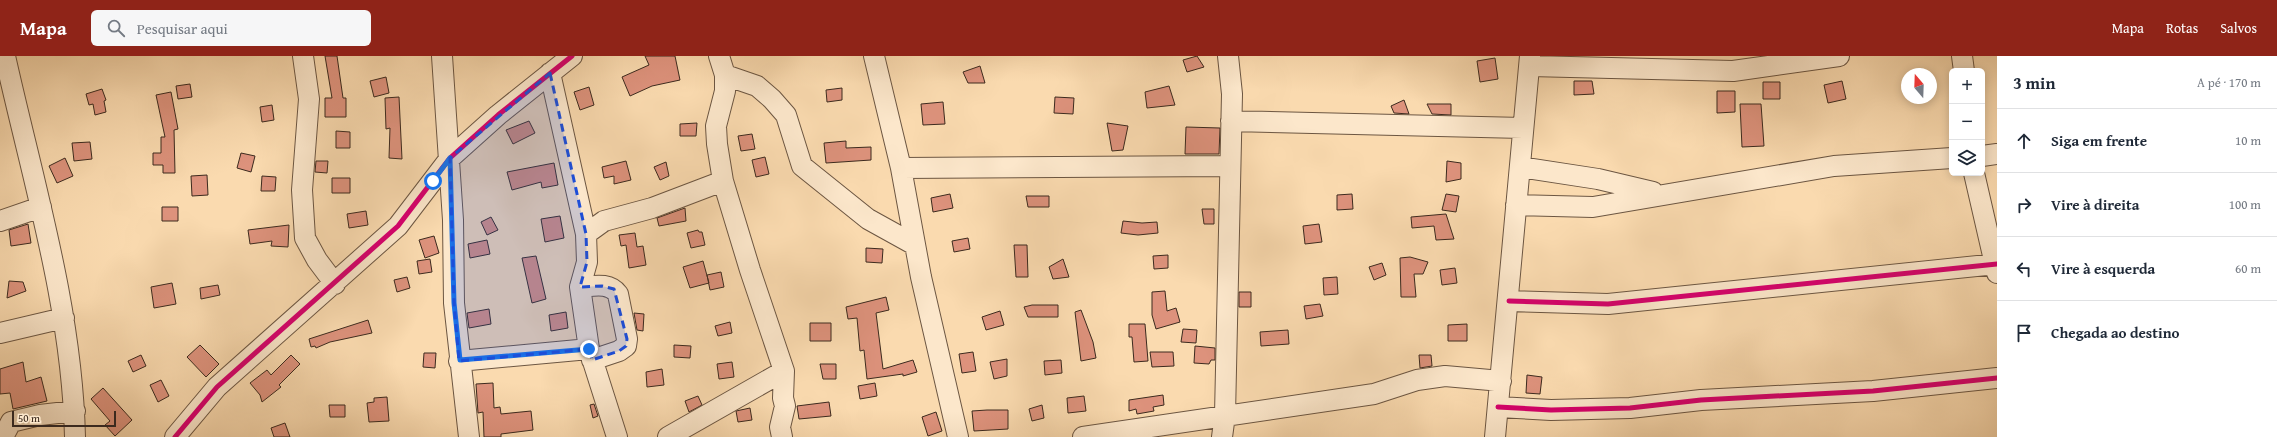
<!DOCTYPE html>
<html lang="pt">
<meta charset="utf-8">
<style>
:root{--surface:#fff;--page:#f6f6f7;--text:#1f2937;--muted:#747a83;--line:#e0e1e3;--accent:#8f2418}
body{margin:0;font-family:"Gentium Book Plus",serif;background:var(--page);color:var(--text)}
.controls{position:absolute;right:12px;top:12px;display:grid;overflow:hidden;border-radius:6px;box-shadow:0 2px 10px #0003}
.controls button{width:36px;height:36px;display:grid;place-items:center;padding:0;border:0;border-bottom:1px solid var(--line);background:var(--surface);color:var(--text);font:20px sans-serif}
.compass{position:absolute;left:1901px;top:12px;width:36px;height:36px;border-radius:50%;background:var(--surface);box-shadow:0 2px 10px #0003;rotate:341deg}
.scale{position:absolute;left:12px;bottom:10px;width:104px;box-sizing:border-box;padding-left:4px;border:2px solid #3c2a1e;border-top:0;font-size:11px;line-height:14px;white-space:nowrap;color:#3c2a1e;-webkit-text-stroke:3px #fce7cb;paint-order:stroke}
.stop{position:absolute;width:12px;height:12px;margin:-9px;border:3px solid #1a73e8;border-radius:50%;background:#fff}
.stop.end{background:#1a73e8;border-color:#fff;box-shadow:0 1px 4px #0008}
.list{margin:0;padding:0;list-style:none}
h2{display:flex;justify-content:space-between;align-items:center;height:52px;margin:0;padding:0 16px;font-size:17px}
h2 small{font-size:13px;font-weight:400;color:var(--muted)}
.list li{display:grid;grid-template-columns:26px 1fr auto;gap:12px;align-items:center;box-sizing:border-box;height:64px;padding:0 16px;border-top:1px solid var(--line)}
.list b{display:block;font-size:15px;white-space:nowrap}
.list em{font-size:13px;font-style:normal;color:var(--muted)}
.icon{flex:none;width:22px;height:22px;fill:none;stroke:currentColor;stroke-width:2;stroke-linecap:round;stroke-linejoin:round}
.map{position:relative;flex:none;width:1997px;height:381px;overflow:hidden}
header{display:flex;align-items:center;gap:24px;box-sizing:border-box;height:56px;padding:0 20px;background:var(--accent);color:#fff}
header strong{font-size:19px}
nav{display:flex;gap:22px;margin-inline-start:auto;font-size:14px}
.search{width:280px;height:36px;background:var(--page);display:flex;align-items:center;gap:10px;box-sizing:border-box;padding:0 14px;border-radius:6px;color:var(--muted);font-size:15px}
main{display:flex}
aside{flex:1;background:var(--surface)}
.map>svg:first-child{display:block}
</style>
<header>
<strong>Mapa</strong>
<div class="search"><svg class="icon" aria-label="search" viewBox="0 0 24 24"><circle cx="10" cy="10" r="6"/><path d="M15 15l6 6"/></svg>Pesquisar aqui</div>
<nav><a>Mapa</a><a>Rotas</a><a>Salvos</a></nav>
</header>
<main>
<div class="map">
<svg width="1997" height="381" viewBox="0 0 1997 381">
<rect width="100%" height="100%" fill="#fadaaf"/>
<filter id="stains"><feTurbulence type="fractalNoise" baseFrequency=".005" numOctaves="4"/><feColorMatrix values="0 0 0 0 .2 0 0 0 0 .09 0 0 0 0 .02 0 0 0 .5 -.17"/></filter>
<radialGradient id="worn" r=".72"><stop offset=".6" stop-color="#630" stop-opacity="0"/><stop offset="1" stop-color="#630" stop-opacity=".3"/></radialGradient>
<path fill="#dd927c" stroke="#3c2a1e" d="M325,0H337L343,42H346V61H325V42H332Z
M645,0H675L680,24L652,30L630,40L622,21L649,9Z
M1197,0L1204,11L1187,16L1183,4Z
M1495,2L1498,23L1480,26L1477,5Z
M980,10L985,27H968L963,16Z
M386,21L389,37L374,41L370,25Z
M1574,25H1592L1594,38L1574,39Z
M1842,25L1846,43L1828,47L1824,29Z
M1763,26H1780V43H1763Z
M190,28L192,41L178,43L176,30Z
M1169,30L1175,49L1147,52L1145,36Z
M589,31L594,49L580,54L574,36Z
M842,32V44L827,46L826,34Z
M102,33L106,44L104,45L106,56L95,59L93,48L89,49L86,38Z
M1717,35H1735V56L1717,57Z
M171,36L178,73L174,74L175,117H163V109H153V97H161V81H165L156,39Z
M399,41L402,103L389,102L390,72L386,73L385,42Z
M1055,41L1074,42L1073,58L1054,57Z
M1404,44L1409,58L1394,57L1391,50Z
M943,46L945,68L923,69L921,48Z
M1427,48H1451V59L1432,58Z
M1740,48H1761L1764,90L1742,91Z
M272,49L274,64L262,66L260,51Z
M529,65L535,77L513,88L506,74Z
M697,67L696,80H680V68Z
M1107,67L1128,70L1123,94L1112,95Z
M1186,71L1220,72L1219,98H1185Z
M336,75L350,76V92H336Z
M752,78L755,93L741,95L738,80Z
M846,85V92L871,91V104L826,107L824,87Z
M90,86L92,103L74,105L72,87Z
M241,97L255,100L251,116L237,112Z
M765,101L769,118L756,121L752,104Z
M65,102L73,120L57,127L49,110Z
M316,105H328L327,117L315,116Z
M626,105L631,124L614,128V120L604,122L602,111Z
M1447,105L1461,107V123L1446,126Z
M666,106L669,120L660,124L654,111Z
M554,107L558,129L542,132L541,126L512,134L507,116Z
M207,119L208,139L192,140L191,120Z
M262,120L276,121L275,135H261Z
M332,122H350V137H332Z
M950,138L953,152L933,156L931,142Z
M1352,138L1353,153L1337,154V139Z
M1446,138L1459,140L1456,156L1442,154Z
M1026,140H1049V151H1028Z
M162,151H178V165H162Z
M685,152L686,165L659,170L657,162Z
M1202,153H1214V168H1204Z
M366,155L368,169L349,172L347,158Z
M1446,158L1454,183L1436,184L1434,170L1412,172L1411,161Z
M560,160L564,182L545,186L541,163Z
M491,161L498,174L487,179L481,166Z
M1123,165L1142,167L1157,166L1158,177L1138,179L1121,177Z
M28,168L31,187L11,190L9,174Z
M1319,168L1322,186L1305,188L1303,170Z
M289,169L288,191L271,190L272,185L250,188L248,174Z
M698,174L699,176H702L705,189L691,192L687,177Z
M635,177L637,191L643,190L646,209L629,212L626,189L621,190L619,179Z
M434,180L439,197L425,202L419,184Z
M968,182L970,193L954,196L952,185Z
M487,184L490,198L470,202L468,188Z
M1014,189H1027L1028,221H1016Z
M866,192L883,193L882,207L866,206Z
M1168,199V212L1154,213L1153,200Z
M536,200L546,243L532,247L522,202Z
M1410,201L1428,206L1423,218H1414L1416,241H1401L1400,202Z
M430,203L432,216L419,218L417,205Z
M1063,203L1069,221L1053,223L1049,211Z
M703,205L709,227L690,232L683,211Z
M1382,207L1386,219L1374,224L1369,211Z
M1455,212L1457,227L1442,229L1440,214Z
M721,216L724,231L710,234L707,219Z
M407,221L410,232L397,236L394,224Z
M1337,221L1338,238L1324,239L1323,222Z
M9,225L23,226L26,235L7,242Z
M172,227L176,248L154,252L151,231Z
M218,229L220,239L201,243L200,232Z
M1165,235L1167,255L1176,252L1180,266L1156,273L1152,259V236Z
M1239,236H1251V251H1239Z
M886,241L889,254L876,257L883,313L913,304L917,316L903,320V318L867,323L864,294L860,295L857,262L848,263L846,251Z
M1320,248L1323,260L1306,263L1304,250Z
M1032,249H1058V261H1028L1024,251Z
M489,253L491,268L469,272L467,257Z
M1081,254L1093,286L1096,302L1081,305L1075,256Z
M1000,255L1004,269L986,274L982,261Z
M566,256L568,272L551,275L549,259Z
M634,257L644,258L643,275L637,274Z
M368,264L372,277L330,286L316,292L315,290L311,291L309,283Z
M730,266L732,277L718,280L715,270Z
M810,267H831V285H810Z
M1129,268H1145L1148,305L1134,306L1132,281H1129Z
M1467,268V285H1448V269Z
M1183,273L1197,274L1196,287L1181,286Z
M1288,274L1289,288L1261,290L1260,276Z
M200,289L219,308L206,321L187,301Z
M674,289L691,290L690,302L674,301Z
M1195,290L1215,292V304H1211L1209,308L1194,307Z
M973,296L976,315L962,317L959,298Z
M1150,296H1173L1174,310L1152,311Z
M424,297H436L435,312L423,311Z
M141,299L146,310L133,316L128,305Z
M291,299L300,308L279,329L281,331L262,346L260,339L250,327L267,314L271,319Z
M1419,299H1431L1432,310L1420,312Z
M1007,303V320L994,323L990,306Z
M1061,304L1062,317L1045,319L1044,305Z
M23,306L26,326L41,321L47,345L13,353L10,337L0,338V313Z
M732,306L734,321L719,323L717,308Z
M820,308H836V323H823Z
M662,313L664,329L647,331L646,316Z
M1527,319L1542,321L1540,338L1526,337Z
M161,324L169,340L158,346L150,329Z
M493,327L494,352L500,351L501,358L531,355L533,374L501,378V381H484L483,356L478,357L476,328Z
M875,327L877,340L860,343L858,330Z
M103,332L132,364L115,380L105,369L110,365L91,343Z
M1163,339L1164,349L1153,351L1154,355L1137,358L1136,353L1129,355V344Z
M698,340L702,349L689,356L685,345Z
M1084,340L1086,355L1068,357L1067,342Z
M387,341L389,365L369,366L367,347L374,346V342Z
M829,346L831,360L799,363L797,350Z
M594,348L598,360L593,362L590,349Z
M329,349H345V361H330Z
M1042,349L1044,362L1032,365L1029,353Z
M750,352L752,364L738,366L736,355Z
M987,354H1008V373L974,375L972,355Z
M936,356L942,375L928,380L922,361Z
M285,367L290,381H274L271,372Z"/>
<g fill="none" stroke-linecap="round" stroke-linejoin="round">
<g stroke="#6c5642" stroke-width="22">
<path id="minor" d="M5,0C33,126 72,251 75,381
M303,0L309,43L302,134L305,182L317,204L335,228
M442,0L453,164L454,247L469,381
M719,0L725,19V35L716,70L717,88L723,125L750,214L784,315L783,342L785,350L780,371L782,381
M874,0L901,112L921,221L958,381
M1962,0L1964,15
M1530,10L1733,15L1839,0
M550,17L586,178L587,206L580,231L589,293L617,381
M725,19L757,30L772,43L786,59L802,110L868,163L915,189
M1231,65L1523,72
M1982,100L1997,98
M1520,111L1598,123L1653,136
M901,112L1229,110
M1974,117L1997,217
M1516,149L1593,151L1834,110L1952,102
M0,165L41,151
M586,178L604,165L652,152L723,125
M580,231C594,230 609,226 618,238L627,283L626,290L619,295L592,304
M1509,245L1608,248L1997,208
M0,277L64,262
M459,305L589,293
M1498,351L1551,354L1630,352L1701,344L1873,335L1997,322
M3,381L11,366L40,359L75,355
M175,381L217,331L398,170L450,102L498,59L572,0
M668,381L784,315
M1083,381L1374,338L1417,324L1445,320L1501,325
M1222,381L1225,359L1232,38L1228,0
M1495,381L1530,0"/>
</g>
<use href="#minor" stroke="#fce7cb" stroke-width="20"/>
<g stroke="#fce7cb" stroke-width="8">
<path id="cycleway" d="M1509,245L1608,248L1997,208
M1498,351L1551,354L1630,352L1701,344L1873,335L1997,322
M175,381L217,331L398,170L450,102L498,59L572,0"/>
</g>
<use href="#cycleway" stroke="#d6006c" stroke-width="5"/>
</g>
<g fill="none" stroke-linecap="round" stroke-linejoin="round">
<path stroke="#1a73e8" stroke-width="5" d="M433,125L450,102L454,247L460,304L589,293"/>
</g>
<path fill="#1d4ed8" fill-opacity="0.2" stroke="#1d4ed8" stroke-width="3" stroke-dasharray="8 5" stroke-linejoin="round" d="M550,17L586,178L587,206L580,231L602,230L614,233L627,283L626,290L619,295L592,304L589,293L459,305L454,247L450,102Z"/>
<rect width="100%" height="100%" filter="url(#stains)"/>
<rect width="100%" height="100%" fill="url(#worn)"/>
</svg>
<div class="controls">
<button>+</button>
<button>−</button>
<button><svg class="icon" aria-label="layers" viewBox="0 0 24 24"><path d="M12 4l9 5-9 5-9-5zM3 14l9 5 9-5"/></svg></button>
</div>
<svg class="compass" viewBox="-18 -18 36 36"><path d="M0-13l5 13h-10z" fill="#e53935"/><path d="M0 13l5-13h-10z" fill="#747a83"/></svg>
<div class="scale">50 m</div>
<div class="stop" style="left:433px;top:125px"></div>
<div class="stop end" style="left:589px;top:293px"></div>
</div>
<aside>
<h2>3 min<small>A pé · 170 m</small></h2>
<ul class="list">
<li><svg class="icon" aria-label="ahead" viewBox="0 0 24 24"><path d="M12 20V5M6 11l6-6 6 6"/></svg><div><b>Siga em frente</b></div><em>10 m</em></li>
<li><svg class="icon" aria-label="right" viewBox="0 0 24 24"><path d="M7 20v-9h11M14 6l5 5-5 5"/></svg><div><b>Vire à direita</b></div><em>100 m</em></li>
<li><svg class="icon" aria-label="left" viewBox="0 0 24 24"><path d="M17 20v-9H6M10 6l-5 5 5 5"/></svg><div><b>Vire à esquerda</b></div><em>60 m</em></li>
<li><svg class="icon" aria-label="arrive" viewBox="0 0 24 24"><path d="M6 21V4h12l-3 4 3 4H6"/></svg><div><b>Chegada ao destino</b></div></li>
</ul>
</aside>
</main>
